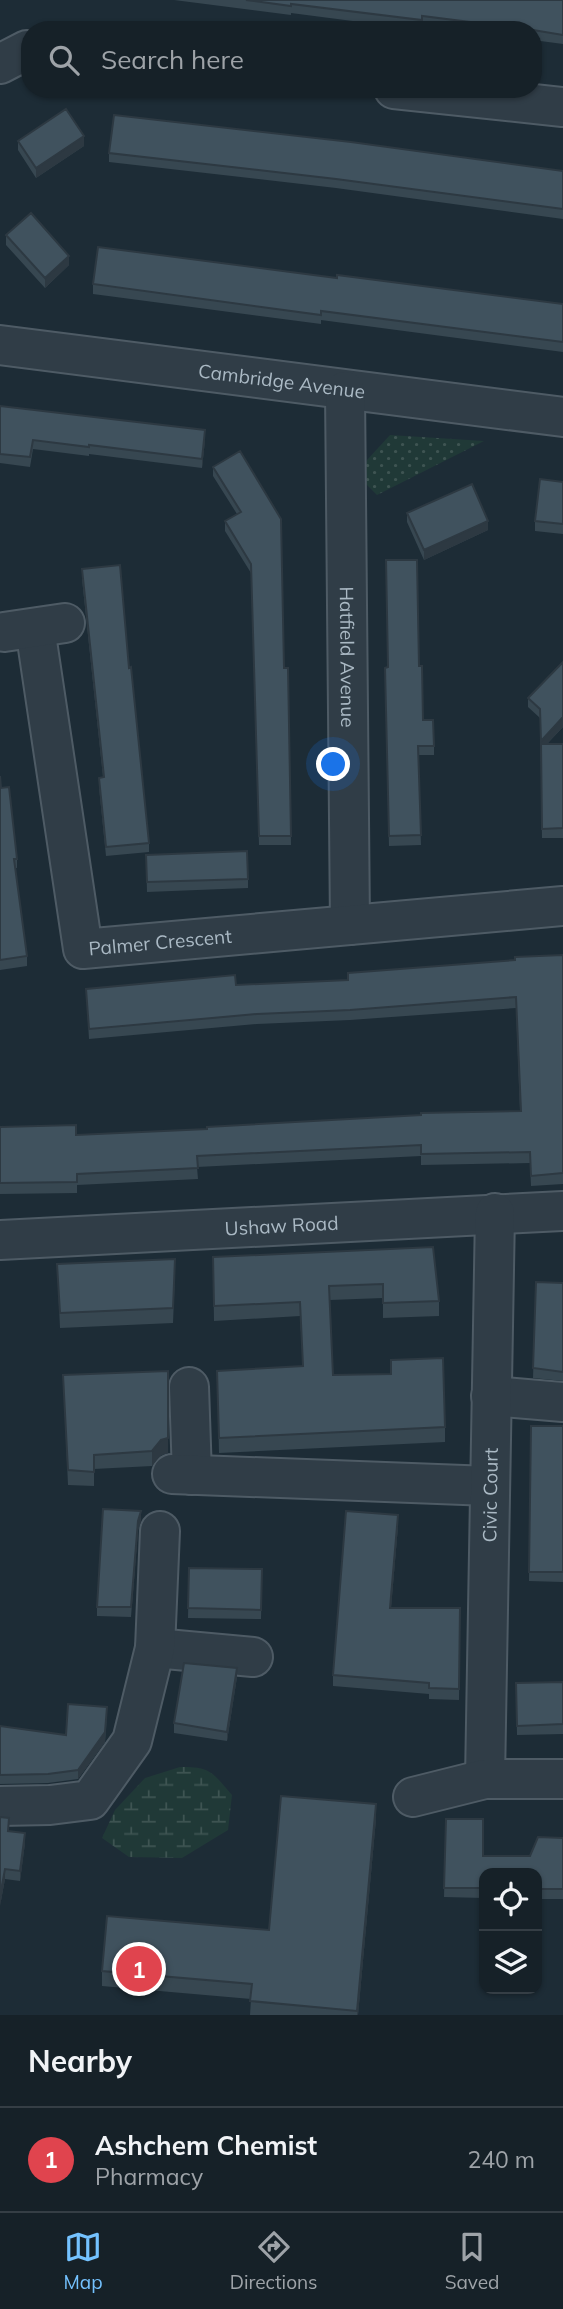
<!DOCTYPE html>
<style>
:root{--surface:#162128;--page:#1f2930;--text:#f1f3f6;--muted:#9ea3a8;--line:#353e45;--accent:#74c2ff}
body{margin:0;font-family:Mulish,sans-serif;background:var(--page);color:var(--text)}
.controls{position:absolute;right:21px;bottom:21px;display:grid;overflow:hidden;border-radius:14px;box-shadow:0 2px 5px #0004}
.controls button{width:63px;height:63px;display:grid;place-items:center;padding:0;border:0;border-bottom:2px solid var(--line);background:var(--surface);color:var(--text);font:35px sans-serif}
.you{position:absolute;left:334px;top:765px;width:24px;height:24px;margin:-18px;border:5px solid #fff;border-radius:50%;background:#1a73e8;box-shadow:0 0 0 10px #1a73e833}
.badge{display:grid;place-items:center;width:46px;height:46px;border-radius:50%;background:var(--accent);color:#fff;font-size:23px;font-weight:700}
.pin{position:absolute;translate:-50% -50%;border:4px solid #fff;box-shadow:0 2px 7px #0006}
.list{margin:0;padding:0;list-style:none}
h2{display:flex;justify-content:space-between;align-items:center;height:91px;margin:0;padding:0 28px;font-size:30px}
h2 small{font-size:23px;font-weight:400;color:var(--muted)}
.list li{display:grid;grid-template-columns:46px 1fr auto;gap:21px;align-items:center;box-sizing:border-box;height:105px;padding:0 28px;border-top:2px solid var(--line)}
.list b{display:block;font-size:26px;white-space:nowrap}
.list p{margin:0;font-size:23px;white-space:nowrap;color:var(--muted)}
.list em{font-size:23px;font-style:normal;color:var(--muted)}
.icon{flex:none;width:38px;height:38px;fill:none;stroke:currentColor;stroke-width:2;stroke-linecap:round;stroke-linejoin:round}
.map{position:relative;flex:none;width:563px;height:2015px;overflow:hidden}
.search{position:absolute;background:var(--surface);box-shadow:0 2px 5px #0004;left:21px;right:21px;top:21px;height:77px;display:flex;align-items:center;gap:18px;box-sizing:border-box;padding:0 24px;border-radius:28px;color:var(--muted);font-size:26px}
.sheet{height:196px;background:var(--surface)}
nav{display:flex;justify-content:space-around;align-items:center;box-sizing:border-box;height:98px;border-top:2px solid var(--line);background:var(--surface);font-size:19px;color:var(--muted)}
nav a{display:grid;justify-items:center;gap:4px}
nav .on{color:var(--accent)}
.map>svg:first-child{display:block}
</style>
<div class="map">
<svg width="563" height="2015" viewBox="0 0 563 2015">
<defs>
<pattern id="grass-dots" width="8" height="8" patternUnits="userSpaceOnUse" patternTransform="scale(1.75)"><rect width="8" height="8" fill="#203937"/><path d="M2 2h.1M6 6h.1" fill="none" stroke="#3e5452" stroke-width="1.8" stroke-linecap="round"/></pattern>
<pattern id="wetland-marsh" width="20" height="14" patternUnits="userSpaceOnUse" patternTransform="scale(1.75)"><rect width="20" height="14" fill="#203937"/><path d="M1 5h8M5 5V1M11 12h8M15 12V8" fill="none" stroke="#3e5452"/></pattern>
</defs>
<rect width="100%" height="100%" fill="#1d2c36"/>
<path fill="url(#grass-dots)" d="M390,435L484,441L377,495L361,479L367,460Z"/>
<path fill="url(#wetland-marsh)" d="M180,1767C211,1767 211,1771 232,1795L228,1830L182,1858L129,1857L102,1838L115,1810L145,1778Z"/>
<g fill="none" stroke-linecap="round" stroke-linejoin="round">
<g stroke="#4e5b65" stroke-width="42">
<g id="minor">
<path d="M0,64L27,50L30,51"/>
<path d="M394,89L563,107"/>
<path id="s1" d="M0,345L563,417"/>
<path id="s2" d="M345,391L350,925"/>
<path id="s3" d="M35,628L83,949L563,906"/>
<path d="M4,632L65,623"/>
<path id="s4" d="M0,1240L563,1211"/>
<path d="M189,1387L192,1475"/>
<path d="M491,1396L563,1402"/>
<path d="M172,1474L490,1486"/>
<path d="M155,1648L253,1657"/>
<path id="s5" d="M485,1779L495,1213"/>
<path d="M413,1797L485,1779H563"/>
<path d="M0,1806L50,1805L90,1800L132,1741L155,1648L160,1531"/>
</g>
</g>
<use href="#minor" stroke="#303d47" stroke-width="38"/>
</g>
<path fill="#374751" d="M174,0H563V44L533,40V30H455L422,25V30L291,13V15Z
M18,141L84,146L36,178L18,150Z
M109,153L563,171V219L336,188L109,162Z
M6,235L69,265L45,288L6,245Z
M337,278L563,304V352L321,320V324L93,294V284Z
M0,406L205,440L202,468L89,454V456L33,449L30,467L0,463Z
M240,451L284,668H288L291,845H259L251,573L225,531V521L237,514L213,476V467Z
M563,482V534L535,531V521Z
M407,513L488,530L424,560L407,522Z
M82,569L129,668L149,843V852L106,856L99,787V778L103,777L82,579Z
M419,666L423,720L434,746V755H418L421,845L389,846L385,677Z
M528,698L563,727L547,744H563V838H542L540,718L528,707Z
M0,776L1,788L17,859V868H15L27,956V966L0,970Z
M146,855L248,879V888L147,892Z
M563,955V1184L531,1186L530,1163L421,1165V1156L197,1167L198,1179L77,1185V1193L0,1194V1127L76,1135L207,1129L520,1111L516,1008L350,1020L257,1024L89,1039L86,989L236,985L348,980Z
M433,1247L439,1301V1316L383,1318V1298L330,1300L333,1375L445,1427V1442L219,1453L217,1371L303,1367L300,1316L214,1321L213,1257Z
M57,1264L175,1274L173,1323L60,1328Z
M536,1282L563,1283V1381L533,1378Z
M63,1375L168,1453L161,1455L152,1466L94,1469V1486L68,1485Z
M531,1426H563V1582L529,1581Z
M141,1521L138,1530L131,1617L97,1616V1607Z
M398,1526L391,1608H460L459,1700L429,1699V1694L333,1686V1675Z
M189,1568L262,1569L261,1619L188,1618Z
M237,1677L227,1741L174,1733V1723Z
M563,1682V1734L517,1735L516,1683Z
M107,1716L105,1742L78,1779L48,1783L0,1784V1726L66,1735Z
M376,1819L358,2015H250L251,1999L102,1986V1971L269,1930Z
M446,1819L483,1856H530L563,1838V1899H537V1873H484V1898L444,1897Z
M9,1831L25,1843L20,1881L5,1879L0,1906Z"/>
<path fill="#2d3942" d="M84,136V146L36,178V168Z
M69,256V265L45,288V278Z
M205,430V440L202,468V459Z
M488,521V530L424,560V550Z
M563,717V727L541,750V741Z
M168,1438V1453L161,1455L152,1466V1451L161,1440Z
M141,1511V1521L138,1530L131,1617L138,1521Z
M398,1515V1526L390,1619V1608Z
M237,1668V1677L227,1741V1732Z
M107,1707L105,1742L78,1779V1770Z
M376,1804V1819L358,2015H357Z
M25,1833V1843L20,1881V1871Z
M5,1869V1879L0,1906V1896Z"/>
<path fill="#40525e" stroke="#2d3942" stroke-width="2" d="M246,0H563V35L533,30L422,16V20L291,4V6Z
M66,109L84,136L36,168L18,141Z
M114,115L351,142L563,171V209L336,179L109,153Z
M31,213L69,256L45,278L6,235Z
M98,247L337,278V275L563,304V342L321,311V315L93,284Z
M0,406L205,430L202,459L89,445V447L33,440L30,457L0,454Z
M240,451L281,519L284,668H288L291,836H259L251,564L225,521L241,512L213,467Z
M540,479L563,482V524L535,521Z
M472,484L488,521L424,550L407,513Z
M386,560H417L419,666H422L423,720H433L434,746H418L421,835L389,836L385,668L388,667Z
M120,565L129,668L131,667L149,843L106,847L99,778L104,777L82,569Z
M563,662V717L541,741L540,709L528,698Z
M541,744H563V828L542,829Z
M0,776L1,788L9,787L17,859H14L27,956L0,960Z
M247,851L248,879L147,882L146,855Z
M563,955V1173L531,1176L530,1152L421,1154V1145L197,1156L198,1168L77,1174V1182L0,1183V1127L76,1125V1135L207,1129V1127L421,1115V1113L521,1111L516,997L350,1010L257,1014L89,1029L86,989L235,975L236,985L348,980V973L515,960V957Z
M433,1247L439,1301L383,1303V1284L329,1286L333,1375L391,1374V1360L443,1358L445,1427L219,1438L217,1371L303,1366L300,1302L214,1306L213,1257Z
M175,1259L173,1308L60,1313L57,1264Z
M536,1282L563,1283V1372L533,1368Z
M168,1371V1438L161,1440L152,1451L94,1455V1472L68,1470L63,1375Z
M531,1426H563V1572H529Z
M103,1509L141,1511L138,1521L131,1607H97Z
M346,1511L398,1515L390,1608H460L459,1689L429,1688V1683L333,1675Z
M189,1568L262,1569L261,1610L188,1608Z
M184,1663L237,1668L227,1732L174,1723Z
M563,1682V1724L517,1726L516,1683Z
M68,1704L107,1707L105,1732L78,1770L48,1774L0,1775V1726L66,1735Z
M281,1796L376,1804L357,2011L250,2001L252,1984L102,1971L107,1916L269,1930Z
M0,1817L9,1818L8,1831L25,1833L20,1871L5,1869L0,1896Z
M446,1819H483V1856H530L538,1837L563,1838V1889H537V1873H484V1888H444Z"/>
<g text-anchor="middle" stroke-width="7" stroke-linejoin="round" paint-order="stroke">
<g font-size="19" fill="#aab9c4" stroke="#16222b">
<text dy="7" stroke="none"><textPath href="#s1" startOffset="284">Cambridge Avenue</textPath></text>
<text dy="7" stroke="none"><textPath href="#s2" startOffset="266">Hatfield Avenue</textPath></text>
<text dy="7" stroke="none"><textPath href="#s3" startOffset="402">Palmer Crescent</textPath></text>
<text dy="7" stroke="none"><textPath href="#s4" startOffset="282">Ushaw Road</textPath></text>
<text dy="7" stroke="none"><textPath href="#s5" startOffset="284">Civic Court</textPath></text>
</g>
</g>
</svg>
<div class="controls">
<button><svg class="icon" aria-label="locate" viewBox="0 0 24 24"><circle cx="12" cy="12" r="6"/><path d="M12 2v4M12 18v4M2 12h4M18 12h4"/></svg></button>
<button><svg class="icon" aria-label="layers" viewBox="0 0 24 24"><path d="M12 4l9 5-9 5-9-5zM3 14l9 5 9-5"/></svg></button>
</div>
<div class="you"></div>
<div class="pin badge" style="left:139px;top:1969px;background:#e0444e">1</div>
<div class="search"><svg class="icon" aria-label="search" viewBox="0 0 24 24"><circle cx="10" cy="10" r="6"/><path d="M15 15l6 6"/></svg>Search here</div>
</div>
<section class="sheet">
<h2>Nearby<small></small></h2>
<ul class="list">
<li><span class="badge" style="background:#e0444e">1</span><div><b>Ashchem Chemist</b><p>Pharmacy</p></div><em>240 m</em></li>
</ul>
</section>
<nav>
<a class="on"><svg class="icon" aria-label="map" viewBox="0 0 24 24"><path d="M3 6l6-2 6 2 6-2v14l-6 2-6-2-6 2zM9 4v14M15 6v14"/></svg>Map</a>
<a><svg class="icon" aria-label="directions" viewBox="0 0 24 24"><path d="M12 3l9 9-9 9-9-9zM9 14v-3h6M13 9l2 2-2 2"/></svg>Directions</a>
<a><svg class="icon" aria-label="saved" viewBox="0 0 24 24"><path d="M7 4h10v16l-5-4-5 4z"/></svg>Saved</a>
</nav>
